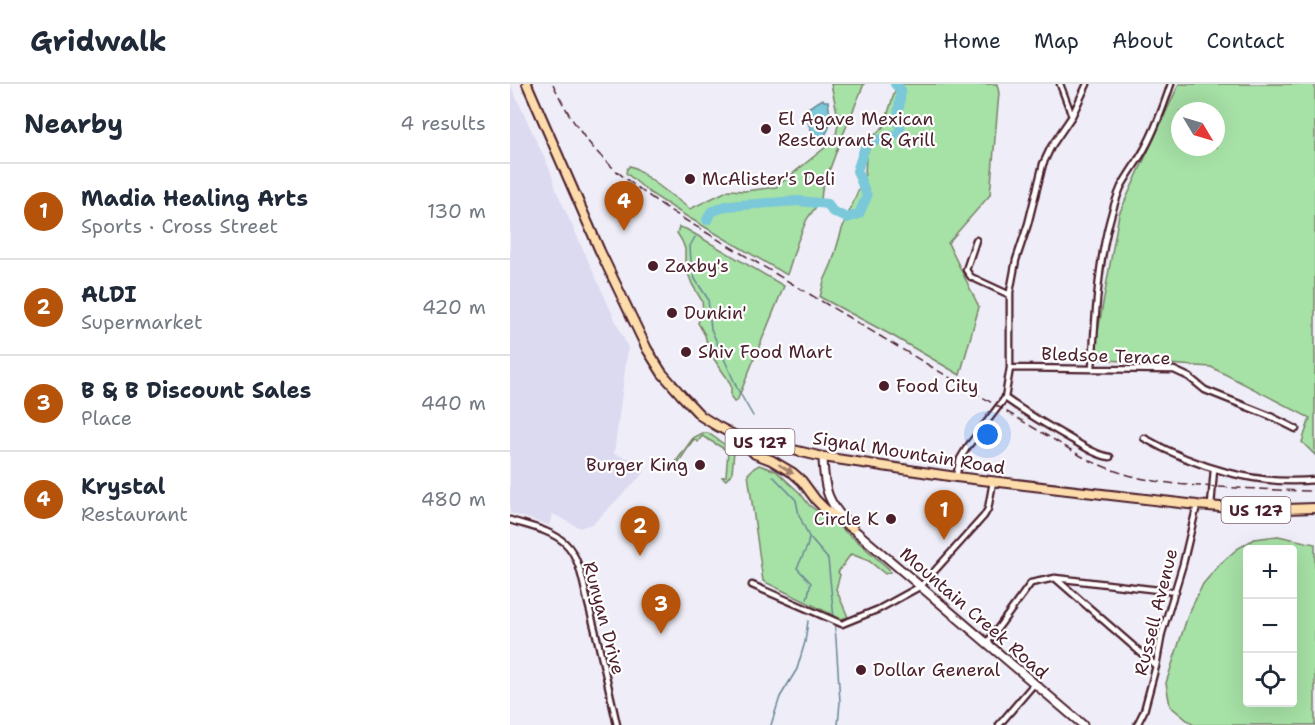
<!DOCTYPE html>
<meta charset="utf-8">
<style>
:root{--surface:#fff;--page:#f6f6f7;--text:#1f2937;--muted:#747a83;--line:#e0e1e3;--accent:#b45309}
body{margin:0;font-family:"Shantell Sans",sans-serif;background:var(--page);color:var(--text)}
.controls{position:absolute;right:18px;bottom:18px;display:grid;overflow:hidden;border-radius:6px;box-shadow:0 6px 24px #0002}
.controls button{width:54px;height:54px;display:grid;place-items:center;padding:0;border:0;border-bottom:2px solid var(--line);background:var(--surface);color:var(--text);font:30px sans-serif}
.compass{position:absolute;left:661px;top:18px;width:54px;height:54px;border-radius:50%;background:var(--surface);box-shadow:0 6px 24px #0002;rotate:128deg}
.you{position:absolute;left:478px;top:351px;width:21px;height:21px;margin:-15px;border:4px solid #fff;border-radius:50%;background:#1a73e8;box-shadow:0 0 0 9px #1a73e833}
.badge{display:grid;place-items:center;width:39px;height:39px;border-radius:50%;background:var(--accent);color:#fff;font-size:20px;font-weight:700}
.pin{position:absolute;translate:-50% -50px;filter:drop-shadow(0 2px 3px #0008)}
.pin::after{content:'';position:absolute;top:32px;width:21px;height:18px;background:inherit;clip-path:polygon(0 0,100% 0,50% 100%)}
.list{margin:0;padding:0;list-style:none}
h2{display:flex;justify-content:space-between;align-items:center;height:78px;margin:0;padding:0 24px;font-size:26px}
h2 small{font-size:20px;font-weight:400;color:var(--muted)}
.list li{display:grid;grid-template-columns:39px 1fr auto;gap:18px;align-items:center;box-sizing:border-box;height:96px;padding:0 24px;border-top:2px solid var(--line)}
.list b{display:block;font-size:22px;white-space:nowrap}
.list p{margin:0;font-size:20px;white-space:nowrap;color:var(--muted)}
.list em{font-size:20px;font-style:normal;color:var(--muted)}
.icon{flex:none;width:33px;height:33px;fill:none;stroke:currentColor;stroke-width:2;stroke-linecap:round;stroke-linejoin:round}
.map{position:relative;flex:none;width:805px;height:641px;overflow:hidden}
header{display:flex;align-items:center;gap:36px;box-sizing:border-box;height:84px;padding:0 30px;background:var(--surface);border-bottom:2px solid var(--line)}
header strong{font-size:28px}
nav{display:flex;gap:33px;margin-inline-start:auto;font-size:21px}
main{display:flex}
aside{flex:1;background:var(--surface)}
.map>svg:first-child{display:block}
</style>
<header>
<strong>Gridwalk</strong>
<nav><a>Home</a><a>Map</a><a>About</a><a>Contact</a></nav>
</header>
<main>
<aside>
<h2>Nearby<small>4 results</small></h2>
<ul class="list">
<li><span class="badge">1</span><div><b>Madia Healing Arts</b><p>Sports · Cross Street</p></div><em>130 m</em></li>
<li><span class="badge">2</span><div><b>ALDI</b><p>Supermarket</p></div><em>420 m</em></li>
<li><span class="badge">3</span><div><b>B &amp; B Discount Sales</b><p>Place</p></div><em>440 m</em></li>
<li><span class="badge">4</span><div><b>Krystal</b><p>Restaurant</p></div><em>480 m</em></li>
</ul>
</aside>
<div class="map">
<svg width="805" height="641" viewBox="0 0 805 641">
<rect width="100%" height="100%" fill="#efeef8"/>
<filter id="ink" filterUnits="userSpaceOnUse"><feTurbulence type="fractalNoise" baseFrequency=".0167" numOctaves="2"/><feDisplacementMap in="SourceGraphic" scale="12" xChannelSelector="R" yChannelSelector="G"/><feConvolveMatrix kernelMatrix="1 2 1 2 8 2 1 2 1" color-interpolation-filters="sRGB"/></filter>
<g filter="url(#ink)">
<path fill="#dcdaf0" d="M0,0L41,88L46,106L118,264L104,370L125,376L135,388L84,439L70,444L43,430L39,441L0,429Z"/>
<path fill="#a6e1a6" stroke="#788068" stroke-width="1.5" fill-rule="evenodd" d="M321,0H354L328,63L312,106L311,116L297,135L287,159L277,191L176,132L140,109L116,89L117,85L120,82L125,84L180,125L219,106L235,107L266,103L317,62L326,50L328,41V33Z
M387,0H487L489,9L480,111L438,159L469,223L450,291L383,252L310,213L314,197L322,179L332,145L355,90L356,72L365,51L374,42Z
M669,0H805V371L792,358L800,334L701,283L583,275L609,130ZM670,27H706V63H670Z
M169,143L176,145L274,202L227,317L224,318L221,313V302L217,294L199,268L195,251L188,239L193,226L192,217L182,200L175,181V165L172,157L167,149Z
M192,349H198L224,367L222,389L216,396L212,393L216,392L218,367L192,352L188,358L184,355L164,385L162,383L183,354Z
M249,381L266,387L290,409L299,421L345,455L379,485L380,488L375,490L359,477L341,470L328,488L330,491L326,505L338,533L331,535L253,497L238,390L244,384Z
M768,452L805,460V641H684L682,640L660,622L656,599L678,531L693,500L711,479L727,465L744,455ZM738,466H782V618H738Z"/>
<path fill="#7ac8d9" stroke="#678493" stroke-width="1.5" d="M313,15L314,17H318C320,33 324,43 311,55H307C301,48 295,34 296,25Z"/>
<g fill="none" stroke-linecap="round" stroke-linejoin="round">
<path stroke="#678493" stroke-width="1.5" d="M185,153L180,162L181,178L185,195L198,215L201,245L227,304L243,332
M263,392L286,416L289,431L299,453L318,475L326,555L330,618L328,641
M297,515L301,499L287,484L297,463L299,454
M261,641L270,613L287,585L295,558L298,537"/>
<path stroke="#7ac8d9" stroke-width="10" d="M197,136L201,128L216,122L289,117L318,120L322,127L337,134L349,130L357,112L347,87L356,60L391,49L388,34L391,6L385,0"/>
<g stroke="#4a1f2b" stroke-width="9">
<path id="street" d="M550,0L562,32
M466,156L456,186L461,193L500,211
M500,284L664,286L679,293L695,306L760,332L786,345
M582,284C586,227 588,157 611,103C618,90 628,77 635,64C646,44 654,21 661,0
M495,314C516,329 538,342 561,355C573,362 586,371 600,373
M634,354C685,383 746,402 805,396
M446,393L450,375L456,365L495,314L500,284V208L506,176L518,140L533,80L541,63L562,32L577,0
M701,422L704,385
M0,436C18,442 41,446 55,459C70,473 73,500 78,519C89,560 98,600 107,641
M545,494L646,582
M242,501L332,540L369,525L411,502L474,432L478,425L483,398
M477,559L521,499L545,494L666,508
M489,641L524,600
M627,641L634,627L646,582L652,549L673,480L687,421"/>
</g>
<g stroke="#4a1f2b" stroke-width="11">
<path id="secondary" d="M313,373C314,408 318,419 342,444L573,641"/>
</g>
<g stroke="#4a1f2b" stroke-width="12">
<path id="primary" d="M17,0L90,167L137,265L152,289L173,313L191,332L207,342L228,353L313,373L446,393L687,421L745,426L805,424
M229,354L245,370L261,376L283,389L292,397L306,416L315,425L342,444"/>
</g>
<use href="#street" stroke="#fff" stroke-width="4.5"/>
<use href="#secondary" stroke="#fff" stroke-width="7"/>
<use href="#primary" stroke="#fddcac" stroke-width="8"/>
<path stroke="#4a1f2b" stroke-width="1.5" stroke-dasharray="9 4.5" stroke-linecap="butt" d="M43,0C55,25 69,49 88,69C112,95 143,115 172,134L571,372C625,400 668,401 727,404C753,405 779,407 805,407"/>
</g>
<defs><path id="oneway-solid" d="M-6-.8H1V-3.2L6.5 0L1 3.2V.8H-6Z" transform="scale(1.5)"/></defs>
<use fill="#a47e6c" href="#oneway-solid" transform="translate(276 385) rotate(32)"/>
</g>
<g fill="#4a1f2b" stroke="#fff" stroke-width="2">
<circle cx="256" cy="45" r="6"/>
<circle cx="180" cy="95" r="6"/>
<circle cx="143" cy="182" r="6"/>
<circle cx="162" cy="229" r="6"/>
<circle cx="176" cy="268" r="6"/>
<circle cx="374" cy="302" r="6"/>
<circle cx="190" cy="381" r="6"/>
<circle cx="381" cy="435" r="6"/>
<circle cx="351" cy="586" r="6"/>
</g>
<g text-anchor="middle" stroke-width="4.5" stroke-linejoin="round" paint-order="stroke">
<g fill="#fff" stroke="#80626b" stroke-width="1.5">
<rect x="215.5" y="345" width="69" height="26" rx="4.5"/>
<rect x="711.5" y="413" width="69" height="26" rx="4.5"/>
</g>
<g font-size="16" font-weight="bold" fill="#4a1f2b">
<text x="250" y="364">US 127</text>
<text x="746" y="432">US 127</text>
</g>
<g font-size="18" fill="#4a1f2b" stroke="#fff" text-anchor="start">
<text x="268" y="41">El Agave Mexican<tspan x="268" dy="21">Restaurant &amp; Grill</tspan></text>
<text x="192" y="101">McAlister's Deli</text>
<text x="155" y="188">Zaxby's</text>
<text x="174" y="235">Dunkin'</text>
<text x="188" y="274">Shiv Food Mart</text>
<text x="386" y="308">Food City</text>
<text x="178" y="387" text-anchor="end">Burger King</text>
<text x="369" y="441" text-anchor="end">Circle K</text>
<text x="363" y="592">Dollar General</text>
</g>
<g font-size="18" fill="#4a1f2b" stroke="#fff">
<text transform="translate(596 272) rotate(2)" y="6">Bledsoe Terace</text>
<text transform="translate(399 369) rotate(9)" y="6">Signal Mountain Road</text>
<text transform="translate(646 528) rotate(-76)" y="6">Russell Avenue</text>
<text transform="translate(464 529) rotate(41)" y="6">Mountain Creek Road</text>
<text transform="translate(94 534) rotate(75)" y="6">Runyan Drive</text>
</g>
</g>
</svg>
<div class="controls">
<button>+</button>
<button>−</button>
<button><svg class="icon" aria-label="locate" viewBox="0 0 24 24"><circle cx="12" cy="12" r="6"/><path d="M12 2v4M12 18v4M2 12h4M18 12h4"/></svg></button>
</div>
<svg class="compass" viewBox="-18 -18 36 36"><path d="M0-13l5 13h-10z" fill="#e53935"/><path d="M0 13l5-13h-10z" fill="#747a83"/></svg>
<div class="you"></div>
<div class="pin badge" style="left:434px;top:456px">1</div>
<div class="pin badge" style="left:130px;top:472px">2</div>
<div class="pin badge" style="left:151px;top:550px">3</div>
<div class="pin badge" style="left:114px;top:147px">4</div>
</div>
</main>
